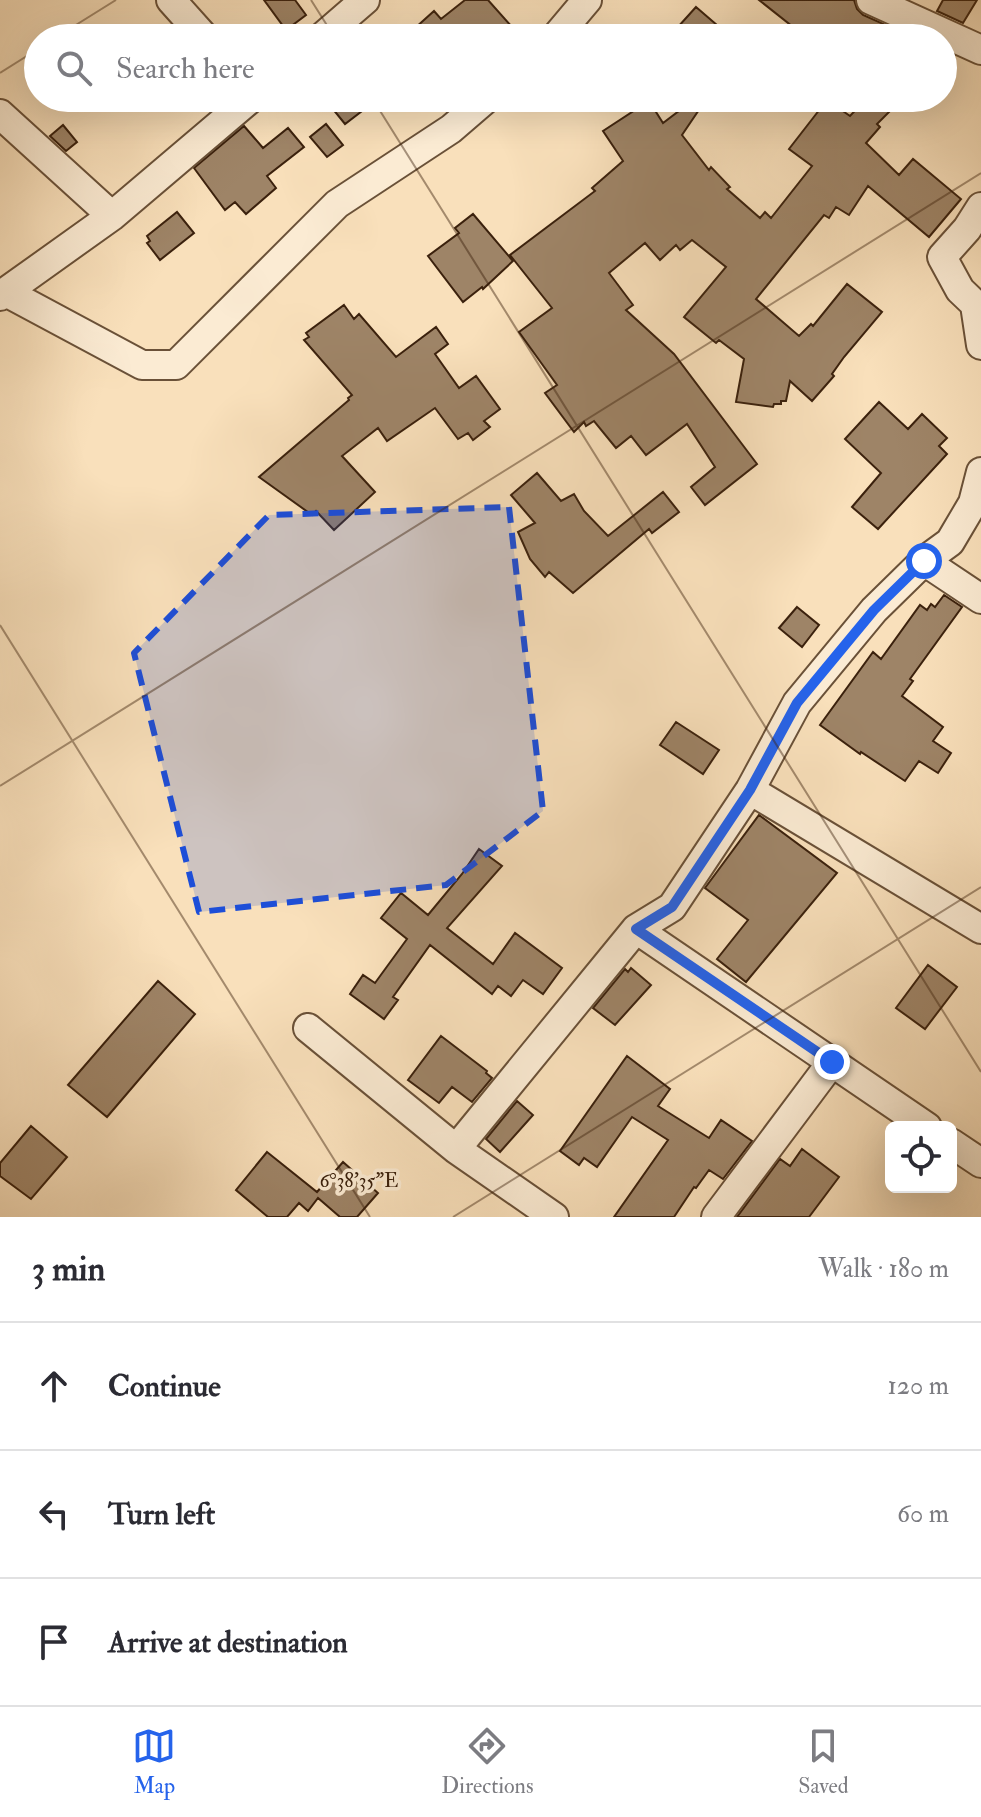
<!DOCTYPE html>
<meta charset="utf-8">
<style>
:root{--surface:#fff;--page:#f7f7f7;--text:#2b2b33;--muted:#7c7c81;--line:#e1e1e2;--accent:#2563eb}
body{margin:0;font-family:"IM FELL Double Pica",serif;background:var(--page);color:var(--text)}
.controls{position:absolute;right:24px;bottom:24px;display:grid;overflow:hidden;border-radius:12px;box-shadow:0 8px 32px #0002}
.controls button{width:72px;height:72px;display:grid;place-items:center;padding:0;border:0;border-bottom:2px solid var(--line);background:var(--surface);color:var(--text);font:40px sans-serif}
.stop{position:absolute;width:24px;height:24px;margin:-18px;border:6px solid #2563eb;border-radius:50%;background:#fff}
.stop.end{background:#2563eb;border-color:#fff;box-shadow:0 2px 8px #0008}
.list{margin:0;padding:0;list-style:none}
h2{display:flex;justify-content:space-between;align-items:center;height:104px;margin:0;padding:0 32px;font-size:34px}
h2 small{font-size:26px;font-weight:400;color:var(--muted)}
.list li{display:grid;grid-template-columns:52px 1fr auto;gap:24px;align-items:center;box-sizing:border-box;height:128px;padding:0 32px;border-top:2px solid var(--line)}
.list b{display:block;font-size:30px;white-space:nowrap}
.list em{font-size:26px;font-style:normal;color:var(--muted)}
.icon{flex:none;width:44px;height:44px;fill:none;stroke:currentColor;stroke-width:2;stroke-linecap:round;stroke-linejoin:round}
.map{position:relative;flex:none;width:981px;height:1217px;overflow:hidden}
.search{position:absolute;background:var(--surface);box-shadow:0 8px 32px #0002;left:24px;right:24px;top:24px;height:88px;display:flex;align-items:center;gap:20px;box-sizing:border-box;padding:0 28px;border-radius:44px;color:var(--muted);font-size:30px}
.sheet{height:488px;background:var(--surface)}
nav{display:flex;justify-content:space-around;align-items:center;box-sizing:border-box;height:112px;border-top:2px solid var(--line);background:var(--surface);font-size:22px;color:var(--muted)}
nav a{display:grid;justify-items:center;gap:4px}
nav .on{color:var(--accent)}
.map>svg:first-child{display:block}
</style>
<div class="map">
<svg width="981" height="1217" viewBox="0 0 981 1217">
<rect width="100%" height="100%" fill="#f9e0bb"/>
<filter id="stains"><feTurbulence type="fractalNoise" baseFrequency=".0025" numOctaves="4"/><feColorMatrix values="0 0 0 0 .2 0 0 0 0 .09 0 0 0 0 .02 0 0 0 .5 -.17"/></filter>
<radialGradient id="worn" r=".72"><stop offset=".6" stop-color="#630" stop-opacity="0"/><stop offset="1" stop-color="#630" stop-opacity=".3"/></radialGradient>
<path fill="#9e8467" stroke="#3b210d" stroke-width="2" d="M264,0H295L306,15L286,30Z
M465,0H488L513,28L501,38H404L434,11L441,19Z
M759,0H854L857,9L863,15L888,26L903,38H807Z
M943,0H977L963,23L937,11Z
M696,7L732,38H668Z
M324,98H379L345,124Z
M696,98H707L682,135L709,170L711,167L730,187L727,189L760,218L765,212L771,218L812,166L789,149L827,100L850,116L867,98H903L877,124L880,127L866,143L899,175L913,159L961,199L929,237L868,186L849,215L836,207L829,218L824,215L756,299L799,336L811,324L813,326L847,284L882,312L844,357L832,374L834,376L812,401L790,381L786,401H781V404H774L773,407L736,402L744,359L719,340L716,343L684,317L726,267L692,240L680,250L676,245L660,260L645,243L609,273L633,305L626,310L674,354L757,464L705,505L691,487L715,467L687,424L646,455L631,436L616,448L594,421L586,426L584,422L574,432L545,393L557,385L519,332L552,308L510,255L595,191L592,188L623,161L603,131L649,101L663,123Z
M326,124L343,145L327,157L310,137Z
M63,125L77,142L66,151L50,136Z
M244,126L263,148L288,128L304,147L267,176L276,188L246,214L235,202L225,210L194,168Z
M177,212L194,233L160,260L147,243L150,241L147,236Z
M473,214L513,261L483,289L482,287L463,302L428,256L459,233L455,228Z
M344,305L354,319L359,314L396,357L436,327L448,344L435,354L459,388L476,376L500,409L484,421L490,427L473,440L468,433L458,439L435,408L387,441L378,428L342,456L375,492L334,530L316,511L312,515L259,477L349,400L348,398L352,395L304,340L309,337L306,333Z
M879,402L908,429L922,414L947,438L939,446L947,454L878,529L852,507L881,473L845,439Z
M537,473L561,501L574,494L584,511L608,536L663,492L679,512L652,533L649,529L573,593L549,572L545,577L530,559L518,532L535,523L511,495Z
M944,595L962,607L910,679L913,681L902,696L943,727L933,741L951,753L938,773L919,761L905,781L861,752L860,754L820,725L873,652L881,659L920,605L927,610L931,604L935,607Z
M797,607L819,625L802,647L779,628Z
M676,722L719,750L703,774L660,745Z
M759,815L837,873L746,982L717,959L748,920L705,888Z
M479,849L502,866L447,928L493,964L515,933L562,968L543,994L523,980L511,996L498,986L492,994L430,945L393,997L398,1000L384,1019L350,994L363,975L375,983L407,939L381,918L401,893L428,915L462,874Z
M928,965L957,987L925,1029L896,1008Z
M631,968L651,985L615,1025L593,1008L625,969L628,972Z
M158,981L195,1014L107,1117L68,1085Z
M441,1036L487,1071L486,1073L492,1078L472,1102L452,1087L439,1103L408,1080Z
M627,1056L670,1089L658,1106L709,1138L721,1120L752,1141L723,1179L709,1170L696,1188L694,1187L674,1217H614L668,1140L632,1117L597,1167L584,1158L579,1165L560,1151Z
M517,1101L533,1115L500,1152L486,1139Z
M31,1126L67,1157L31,1199L0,1176V1163Z
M802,1149L839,1177L809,1217H737L780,1159L790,1166Z
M267,1152L317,1192L343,1162L378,1193L357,1217H340L318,1198L308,1211L299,1203L287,1217H268L236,1190Z"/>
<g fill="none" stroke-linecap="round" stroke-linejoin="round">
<g stroke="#6a5138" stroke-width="32">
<path id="minor" d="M171,0L205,38
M871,0L981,50
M321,38L365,0
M555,38L587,0
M0,114L112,216
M981,207L967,229L942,257L960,290L981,310
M6,292L142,365H176L337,204L451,129L487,98
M0,296L112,216L251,98
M975,305L981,345
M924,561L981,599
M750,790L981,929
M636,929L927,1127
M308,1028L456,1149L554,1217
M951,1143L981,1163
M456,1149L636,929L672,907L750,790L797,703L874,610L924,561L950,542L973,503L981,472
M716,1217L832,1062"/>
</g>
<use href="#minor" stroke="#fbebd3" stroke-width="28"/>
</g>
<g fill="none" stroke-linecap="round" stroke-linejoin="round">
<path stroke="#2563eb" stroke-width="10" d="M832,1062L636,929L672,907L750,790L797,703L874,610L924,561"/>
</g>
<path fill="#1d4ed8" fill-opacity="0.2" stroke="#1d4ed8" stroke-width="6" stroke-dasharray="16 10" stroke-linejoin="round" d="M509,507L543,811L446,885L199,912L134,653L269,515Z"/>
<path fill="none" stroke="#3b210d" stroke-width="2" stroke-opacity="0.45" d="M311,0L335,38M55,38L116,0M0,73L38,49M372,98L981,1072M0,625L370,1217M0,786L981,173M453,1217L981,887"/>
<g font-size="20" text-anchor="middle" fill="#3b210d" stroke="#fbebd3" stroke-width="7" stroke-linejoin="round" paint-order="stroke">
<text x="359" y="1187">6°38'35"E</text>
</g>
<rect width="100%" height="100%" filter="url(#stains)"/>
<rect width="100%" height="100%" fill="url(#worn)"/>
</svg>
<div class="controls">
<button><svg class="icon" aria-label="locate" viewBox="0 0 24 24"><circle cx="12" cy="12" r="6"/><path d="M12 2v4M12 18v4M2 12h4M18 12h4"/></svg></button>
</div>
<div class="stop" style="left:924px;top:561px"></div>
<div class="stop end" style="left:832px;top:1062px"></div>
<div class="search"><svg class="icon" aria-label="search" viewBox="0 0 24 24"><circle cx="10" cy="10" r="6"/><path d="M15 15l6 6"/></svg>Search here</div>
</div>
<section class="sheet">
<h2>3 min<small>Walk · 180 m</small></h2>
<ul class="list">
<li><svg class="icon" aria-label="ahead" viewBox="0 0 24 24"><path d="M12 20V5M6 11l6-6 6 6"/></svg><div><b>Continue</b></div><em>120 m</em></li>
<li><svg class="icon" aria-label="left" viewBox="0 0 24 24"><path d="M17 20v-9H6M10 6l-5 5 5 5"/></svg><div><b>Turn left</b></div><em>60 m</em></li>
<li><svg class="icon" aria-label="arrive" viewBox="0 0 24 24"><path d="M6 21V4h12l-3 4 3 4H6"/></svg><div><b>Arrive at destination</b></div></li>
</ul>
</section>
<nav>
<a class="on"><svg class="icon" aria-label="map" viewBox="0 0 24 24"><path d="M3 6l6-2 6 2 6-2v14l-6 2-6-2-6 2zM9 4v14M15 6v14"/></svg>Map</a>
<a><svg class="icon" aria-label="directions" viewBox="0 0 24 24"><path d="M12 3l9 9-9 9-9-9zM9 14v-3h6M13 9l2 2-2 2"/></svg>Directions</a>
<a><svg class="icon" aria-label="saved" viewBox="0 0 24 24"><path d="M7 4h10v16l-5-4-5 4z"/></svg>Saved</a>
</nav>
